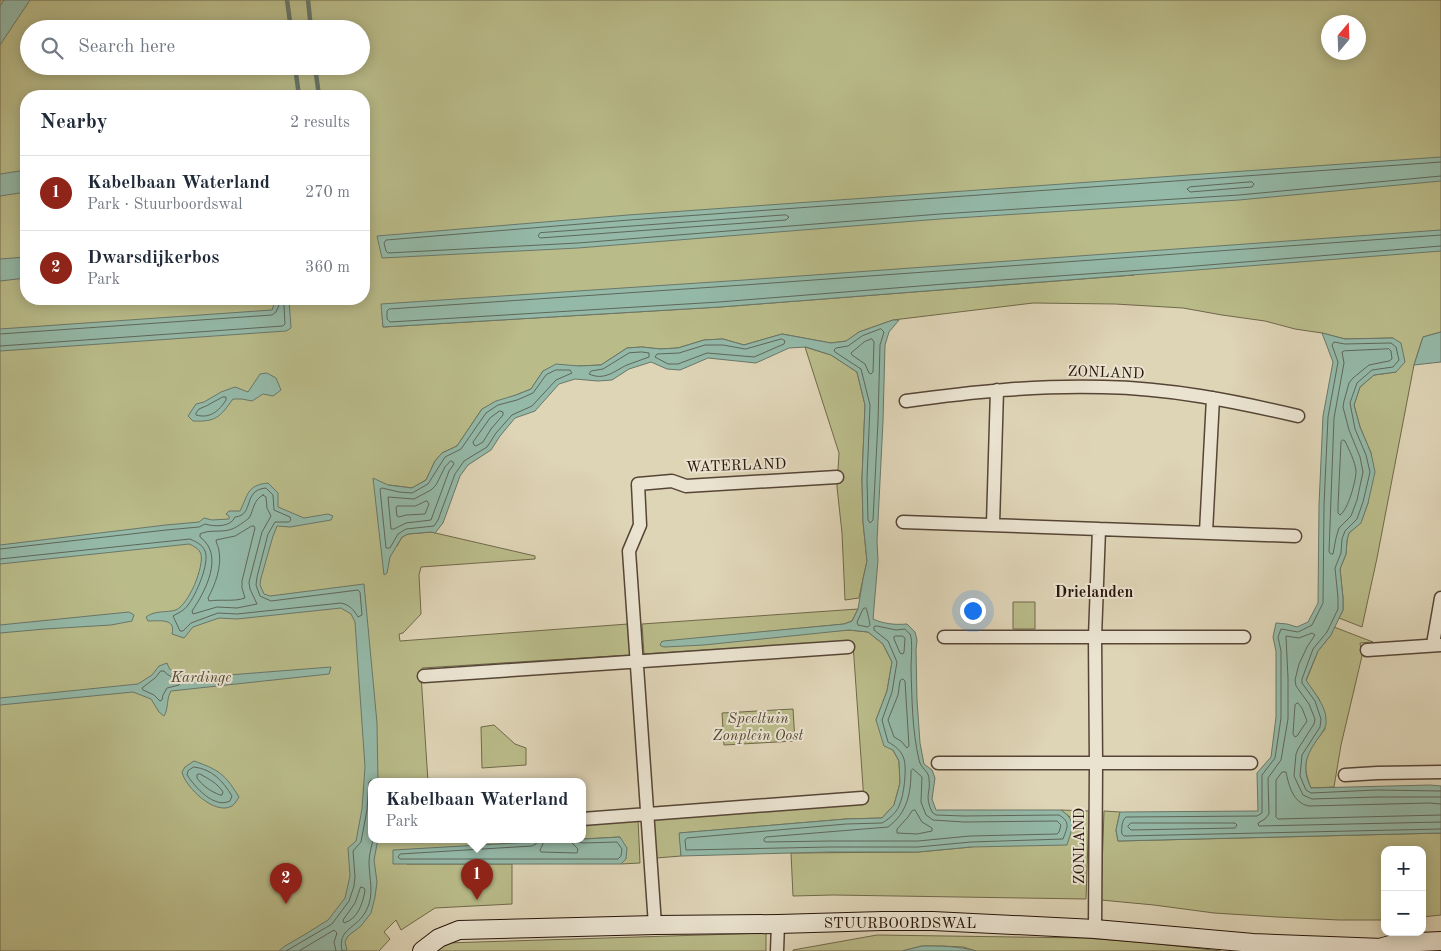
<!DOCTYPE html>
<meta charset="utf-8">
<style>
:root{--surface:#fff;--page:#f2f2f3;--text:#1f2937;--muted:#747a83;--line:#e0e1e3;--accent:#8f2418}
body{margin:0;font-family:"Old Standard TT",serif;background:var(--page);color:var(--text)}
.controls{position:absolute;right:15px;bottom:15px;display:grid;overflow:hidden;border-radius:10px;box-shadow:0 2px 12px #0003}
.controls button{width:45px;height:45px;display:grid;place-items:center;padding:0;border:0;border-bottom:1px solid var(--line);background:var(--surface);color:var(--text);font:25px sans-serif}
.compass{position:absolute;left:1321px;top:15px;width:45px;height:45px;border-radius:50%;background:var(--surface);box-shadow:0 2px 12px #0003;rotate:19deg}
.you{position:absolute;left:972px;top:610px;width:18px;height:18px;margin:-12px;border:4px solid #fff;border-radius:50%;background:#1a73e8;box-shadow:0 0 0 8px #1a73e833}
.badge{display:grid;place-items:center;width:32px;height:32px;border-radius:50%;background:var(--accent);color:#fff;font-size:16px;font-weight:700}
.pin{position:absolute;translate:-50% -41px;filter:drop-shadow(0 1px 2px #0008)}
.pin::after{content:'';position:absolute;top:26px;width:18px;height:15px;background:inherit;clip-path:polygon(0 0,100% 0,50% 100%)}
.popup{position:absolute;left:368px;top:778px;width:218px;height:65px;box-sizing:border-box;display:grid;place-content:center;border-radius:10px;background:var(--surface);filter:drop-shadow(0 1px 4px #0005);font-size:16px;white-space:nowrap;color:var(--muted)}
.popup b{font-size:19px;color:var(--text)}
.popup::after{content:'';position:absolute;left:50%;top:100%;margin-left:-10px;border:10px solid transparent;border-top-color:var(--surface)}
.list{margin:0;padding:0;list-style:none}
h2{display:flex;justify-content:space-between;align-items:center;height:65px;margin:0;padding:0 20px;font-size:21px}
h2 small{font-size:16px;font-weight:400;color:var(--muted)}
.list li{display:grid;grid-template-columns:32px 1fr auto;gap:15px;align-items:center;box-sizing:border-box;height:75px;padding:0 20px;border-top:1px solid var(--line)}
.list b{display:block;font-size:19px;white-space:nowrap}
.list p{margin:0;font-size:16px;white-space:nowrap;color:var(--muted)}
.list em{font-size:16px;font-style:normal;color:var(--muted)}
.icon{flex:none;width:28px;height:28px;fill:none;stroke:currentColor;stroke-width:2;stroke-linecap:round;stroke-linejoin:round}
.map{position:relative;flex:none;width:1441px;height:951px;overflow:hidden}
.search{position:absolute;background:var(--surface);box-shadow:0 2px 12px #0003;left:20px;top:20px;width:350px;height:55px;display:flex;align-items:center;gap:12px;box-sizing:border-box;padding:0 18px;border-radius:28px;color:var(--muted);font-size:19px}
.panel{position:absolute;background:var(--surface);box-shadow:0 2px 12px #0003;left:20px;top:90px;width:350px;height:215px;border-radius:20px}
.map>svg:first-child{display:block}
</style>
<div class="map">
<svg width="1441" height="951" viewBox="0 0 1441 951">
<rect width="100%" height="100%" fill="#ded4b6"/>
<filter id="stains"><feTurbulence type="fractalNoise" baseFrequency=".004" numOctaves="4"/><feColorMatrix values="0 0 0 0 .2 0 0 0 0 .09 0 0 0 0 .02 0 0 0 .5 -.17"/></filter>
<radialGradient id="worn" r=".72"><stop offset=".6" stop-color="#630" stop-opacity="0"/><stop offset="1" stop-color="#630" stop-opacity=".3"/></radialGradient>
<path fill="#b9bb89" stroke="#70684a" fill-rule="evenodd" d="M0,0H1441V332L1423,337L1414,365L1377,558L1362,627L1339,618L1343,610V598L1340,569L1346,554L1347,540L1349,533L1361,522L1368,503L1371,453L1360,427L1354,405L1360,387L1374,375L1396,372L1393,338L1345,339L1322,333L1295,329L1265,321L1222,315L1183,308L1115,304L1033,303L893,320L859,332L847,341L831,343L782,334L744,345L723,339L704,340L678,348L660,349L642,347L627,348L601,365L579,366L543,371L531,389L482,409L457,446L442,453L435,461L426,480L412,488L389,485L397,546L402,537L408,534L431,532L535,556V559L421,567L419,575L421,614L403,633L399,634L400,641L628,624L630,655L422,668L421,675L428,781H372V839H577H561L407,864H512V904L435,908L401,930L396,920L384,932L390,939L379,951H0ZM1328,22H1358V52H1328ZM29,29H361V66H29ZM26,96H364V299H26ZM1134,275L720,307L383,327L382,312Z
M805,347L831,355L857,372L865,405L862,479L863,522L867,561L863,579L859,598L845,600L842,533L837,487L839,453Z
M1013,602H1035V629H1013Z
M858,609L852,621L844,624L661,642L849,630L868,632L883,644L892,662L887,691L876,720L899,761L900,783L894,805L882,818L846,819L680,833L681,856L656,858L654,818L864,801L853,644L847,641L644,654L642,624Z
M1334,627L1373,642L1360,643L1362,656L1341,745L1334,787L1311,788C1299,760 1309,750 1325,729L1319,699L1306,681L1318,651L1331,635Z
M793,709L795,741L724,745L722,713Z
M494,725L515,744L526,748V765L482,768L481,727Z
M1061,810L1089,811L1086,899L833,895L793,896L791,853L918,852L971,847L1070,817Z
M1104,811L1120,812L1116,830L1118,841L1441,833V915L1422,917V850H1385V920H1339L1277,917L1214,913L1154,905L1101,900Z
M638,819L640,863L621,864L626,859L620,837L582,839V824Z
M766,933V951H434L446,943Z
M877,935L1085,938L1150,943L1221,951H976L963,947L942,946H922L902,951H793V950Z"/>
<path fill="#94b9a8" stroke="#697769" d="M4,0H30L0,45V6Z
M1441,157V181L1239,200L940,219L578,248L382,258L377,236L628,215Z
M26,170V192L0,196V174Z
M1441,230V251L720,307L383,327L381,304L744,280Z
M26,257V278L0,281V259Z
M276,299H289L291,328L286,331L0,351V329L272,310Z
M893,320H899L889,332L885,345L883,421L877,541L878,560L873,619C884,624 895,625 907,624L915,632L917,640L916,650L917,700L920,743L924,764L932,770L935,778L932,799L936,810H1061C1077,821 1072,828 1067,845L971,847L918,852H829L681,856L679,833L846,819L882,818L894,805L900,783L899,761L893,750L884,746L876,720L887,691L892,662L883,644L868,632L849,630L704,645L664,647L661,646L660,644L663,641L844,624L852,621L858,609L863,579L867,561L863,522L862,479L865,405L857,372L831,355L806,347L789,348L756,363L708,358L680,370L667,369L651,362L629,369L612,380L598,381L575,379L559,384L535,411L515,418L500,436L491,450L468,465L460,476L443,523L435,533L431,532L408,534L402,537L390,557L387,573L384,575L373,478L388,485L412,488L426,480L435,461L442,453L457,446L482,409L496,401L516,395L531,389L543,371L556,364L579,366L601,365L627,348L642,347L660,349L678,348L704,340L723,339L744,345L782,334L831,343L846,341L859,332Z
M1441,332V362L1414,365L1423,337Z
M1322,333L1345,339L1393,338L1401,343L1405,362L1396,372L1374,375L1360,387L1354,405L1360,427L1371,453L1375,472L1368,503L1361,523L1349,533L1347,540L1346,554L1340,569L1343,598V610L1331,635L1318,651L1306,680C1313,691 1326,706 1326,719C1327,727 1323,731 1319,737C1306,755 1301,767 1311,788L1430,785L1441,786V833L1118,841L1116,830L1120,812L1258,811L1257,773L1271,757L1276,717V651L1273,637L1276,623L1287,624L1297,627L1308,622L1318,603L1319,505L1323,416L1333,362Z
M267,373L276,378L281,390L273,396L263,394L252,401L242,399H233C220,417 216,422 193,421L188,416L196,404L204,402L221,392L235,387L248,392L260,374Z
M268,483L278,493V507L304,518L328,514L333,516L331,520L290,527L277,526L273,536L261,578L260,585L264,594L270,596L364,584L377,723L378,781H372V839H378L374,860L377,882L375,897L371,913L361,926L348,936L345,942L347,950L340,951H279L285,946L304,935L328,920L345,898L350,876L348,848L356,841L362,809L365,767L355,622L351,614L341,608L237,619L219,618L193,627L184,638L172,634C176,618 160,621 148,621L146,617C155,610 166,613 176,610C189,604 204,567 201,554C199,549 194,546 189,544L0,564V545L166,525L199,522L204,518L212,520L229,519V516L226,514L229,511H240C248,495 247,485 268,483Z
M129,612L134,615L132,621L111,625L45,629L0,633V625Z
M167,663C171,675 178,675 190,678L331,667L329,674L171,691C166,699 169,708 164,716L159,712L151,699L133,692L0,705V698L138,684L152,675L159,666Z
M194,761C219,770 225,774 239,797C237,800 235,804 232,806C215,816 185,787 182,772L185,767Z
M620,837L627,848L626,859L621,864H393V850Z
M922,946C941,946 958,946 976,951H902Z"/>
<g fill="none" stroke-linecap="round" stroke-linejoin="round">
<path stroke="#5e675a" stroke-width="1" d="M1441,162L629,220L386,240L384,243L386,251L388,253L578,243L940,214L1239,195L1441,176
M1252,182L1254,184L1252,187L1190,192L1187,189L1190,187Z
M786,215L789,217L786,220L540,238L538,236L540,233Z
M1441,235L744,285L389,309L387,311V319L390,322L719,302L945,284L1171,268L1441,246
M881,329L884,332L880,345L878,421L873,520L870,523L868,520L867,479L870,405L861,369L835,352L834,350L836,348L848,346L862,336Z
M0,334L272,315L276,312L280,303H283L284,305L285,324L283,326L0,346
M782,339L785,341L784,344L754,357L707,353L678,364H668L655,357L657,354L679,353L705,345H723L745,349Z
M872,339L874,342L873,372L871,374L869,373L865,364L852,355L851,353L864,342Z
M1389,349L1391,351L1392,359L1389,361L1369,365L1353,378L1349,383L1344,401L1343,407L1349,430L1360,457L1363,472L1357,500L1351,516L1339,528L1336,538L1333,554H1331L1329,552L1334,418L1344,363L1342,352L1344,351Z
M642,352L649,353V357C642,360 634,362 627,365C614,371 605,381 589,374L591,371L603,369L629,353Z
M556,370H570L572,373L556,380L532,406L512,415L496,433L487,447L464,461L455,474L438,520L434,526L406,529L398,534L390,548H386L380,489L382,488L399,492L412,493L428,484L445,457L461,449L486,413L498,405L517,400L533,393L546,375Z
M223,397H226V400C219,411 210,419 196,415V413L199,409L206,406Z
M500,411L503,412V415L491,429L483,442L476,446L474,445L473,442L490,418Z
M1343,440L1345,441C1349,450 1355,461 1356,471C1356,481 1348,510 1340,515L1338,513V506L1341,442Z
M451,461L453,462L454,464L449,471L431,520L406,523L394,529H391L388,497L414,499L431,490L436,485L445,467Z
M263,495L266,497L267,508L271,516L262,532L249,582L250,589L257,604L237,608L217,607L193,614L192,611C205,592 225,555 200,537V534C210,529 222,533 232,529C234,529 247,520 249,518C254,510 253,500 263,495Z
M427,501L429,504L425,514L406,515L399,517L397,516L396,508L397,506H415Z
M252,526H254L255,528L242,581V588L245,598C234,602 221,599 209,601L208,598C215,585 222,567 219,551C219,547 216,544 216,540L235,536Z
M0,549L166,530L199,527L205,524C215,527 231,527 235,517C255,515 242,490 266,488L273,495L274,510L290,517L291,520L289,522H275L268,534L257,577L256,585L260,596L271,601L358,590L360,592L362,615L358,617C354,610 350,605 341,603L237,614L218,613L191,623L183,631H180L173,616C178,613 184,611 188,605C196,595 210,563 205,551C202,544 196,542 190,539L0,559
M866,608C867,609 870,624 870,625L868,627L858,625L857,622L863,609Z
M877,626L896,630L905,629C905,630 909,633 910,634C913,639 911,661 911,668C912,699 912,730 919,760C921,769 929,771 929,779C931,793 924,795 932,812L936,815L964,816L1059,815C1071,822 1067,828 1063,839L971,842L918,847H829L686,850L685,840L687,838L846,824L882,823C888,820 897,812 899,806C904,796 907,769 904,759C901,750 895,746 888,742L882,720L892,692L897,662L888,641L874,630V627Z
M896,636H902L905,638L904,652L903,654L900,653L894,639V637Z
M161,671H164C168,677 178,678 180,683L179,685L167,688L163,695L162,700L160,701L154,695L143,690L142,688L155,678Z
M903,679L905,681L909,746L907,748L901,741L894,737L888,720L898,695L900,681Z
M1298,703L1302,708L1307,721L1297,736L1295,737L1293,734L1295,705Z
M194,767C212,769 223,781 232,796L230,801C214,809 195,787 187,775L188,771Z
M913,769L922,777L921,802L926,815L933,820L964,822L1057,821L1061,825L1059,832L1057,834L970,836L918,841H829L766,842L764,841V839L766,837L888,827C907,813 911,794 911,771Z
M200,774C209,779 217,783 223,792L222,795H220C210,791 203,786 197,778V775Z
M1441,791L1376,790L1311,793L1306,790L1300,776L1302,755L1320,727L1321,719L1315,701L1302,683V679L1313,649L1327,632L1338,609V598L1335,568L1341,553L1342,539L1345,531L1357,519L1363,502L1370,472L1366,455L1355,429L1350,403L1357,383L1372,370L1393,367L1399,360L1396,347L1391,343L1345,344L1334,342L1332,345L1338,362L1328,417L1324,505L1323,603L1312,625L1298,632L1281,629L1278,637L1281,651V718L1275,758L1262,775V813L1257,816L1126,817C1122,820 1121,829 1122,834L1124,836L1441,829
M1441,797H1376L1312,799L1303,795L1294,776L1296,754L1298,749L1314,724L1315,719L1309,704L1296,686L1295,680L1299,664L1307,647L1315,635L1312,633L1299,638L1286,636L1288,678V719L1281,760L1268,778L1269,814L1265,819L1258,823L1259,826L1441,822
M1441,804L1429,803L1309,806C1293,803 1289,786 1286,772H1282L1276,780V817L1278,819L1441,815
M915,810L922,822L932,828V831L917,834L897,833V829L908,817L912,811Z
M1131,823H1235L1237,825L1235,828L1131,830L1128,827Z
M537,839L536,844L532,846L400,854L398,857L400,859H618L621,856L622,849L617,842L583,843L579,842L577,839
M543,839V844L540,850L541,852L577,853L578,849L573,844L571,839
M361,887L364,888L365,890C363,903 358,919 344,923L343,920L355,903Z
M286,951L332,924L349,901L354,886L355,877L353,851L361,842L367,810L369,782L371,780L373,781
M299,951L334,930L337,933L334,942L336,951
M342,951C337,928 357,929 366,911C375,895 369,878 369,862C369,854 372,846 373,839"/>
<path stroke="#697769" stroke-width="4.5" d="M287,0L291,29
M308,0L311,29
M295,66L299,96
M315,66L319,96"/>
<g stroke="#564536" stroke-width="15">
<path id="street" d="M906,401C972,392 1037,385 1103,387C1169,388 1234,401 1298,416
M903,522L1295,536
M993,524L997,390
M1206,532L1213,398
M944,637H1244
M1433,644L1441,598
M1367,650L1441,645
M424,676L848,647
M938,763H1251
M1345,775L1377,773L1441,772
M582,819L862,798
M655,925L629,551L640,525L638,484L672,481L686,486L837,477
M1095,929L1096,764L1095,637L1099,529
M777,951L778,924"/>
</g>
<g stroke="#28150b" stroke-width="20">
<path id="secondary" d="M1383,947L1397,943L1441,941
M422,951L439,938L459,930L655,925L778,924L882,921H933L1095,929L1253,943L1383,948L1397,951"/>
</g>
<use href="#street" stroke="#eae3d0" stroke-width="12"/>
<use href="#secondary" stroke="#eae3d0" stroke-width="18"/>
</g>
<g text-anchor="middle" stroke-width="4" stroke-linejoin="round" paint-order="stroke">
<g font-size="15" fill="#28150b" stroke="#eae3d0">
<text transform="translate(1106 372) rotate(2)" y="5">ZONLAND</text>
<text transform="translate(736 465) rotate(-2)" y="5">WATERLAND</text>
<text transform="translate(1079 846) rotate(-90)" y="5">ZONLAND</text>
<text x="900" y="928">STUURBOORDSWAL</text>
</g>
<g font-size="15" font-style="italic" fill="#544731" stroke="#eae3d0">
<text x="201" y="682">Kardinge</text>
<text x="758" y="723">Speeltuin<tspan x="758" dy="17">Zonplein Oost</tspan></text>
</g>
<g font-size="16" font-weight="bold" fill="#28150b" stroke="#eae3d0">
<text x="1094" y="597">Drielanden</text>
</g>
</g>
<rect width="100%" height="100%" filter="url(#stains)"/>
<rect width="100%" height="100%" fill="url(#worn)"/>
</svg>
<div class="controls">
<button>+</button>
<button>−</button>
</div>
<svg class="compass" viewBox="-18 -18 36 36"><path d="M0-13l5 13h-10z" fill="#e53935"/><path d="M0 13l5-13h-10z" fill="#747a83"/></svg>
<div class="you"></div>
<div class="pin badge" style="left:477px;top:900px">1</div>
<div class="popup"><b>Kabelbaan Waterland</b>Park</div>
<div class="pin badge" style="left:286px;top:904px">2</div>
<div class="search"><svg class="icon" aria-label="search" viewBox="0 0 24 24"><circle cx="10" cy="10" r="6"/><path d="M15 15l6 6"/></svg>Search here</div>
<section class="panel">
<h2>Nearby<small>2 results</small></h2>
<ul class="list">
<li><span class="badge">1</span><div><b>Kabelbaan Waterland</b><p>Park · Stuurboordswal</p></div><em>270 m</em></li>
<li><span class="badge">2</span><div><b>Dwarsdijkerbos</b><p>Park</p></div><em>360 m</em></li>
</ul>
</section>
</div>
